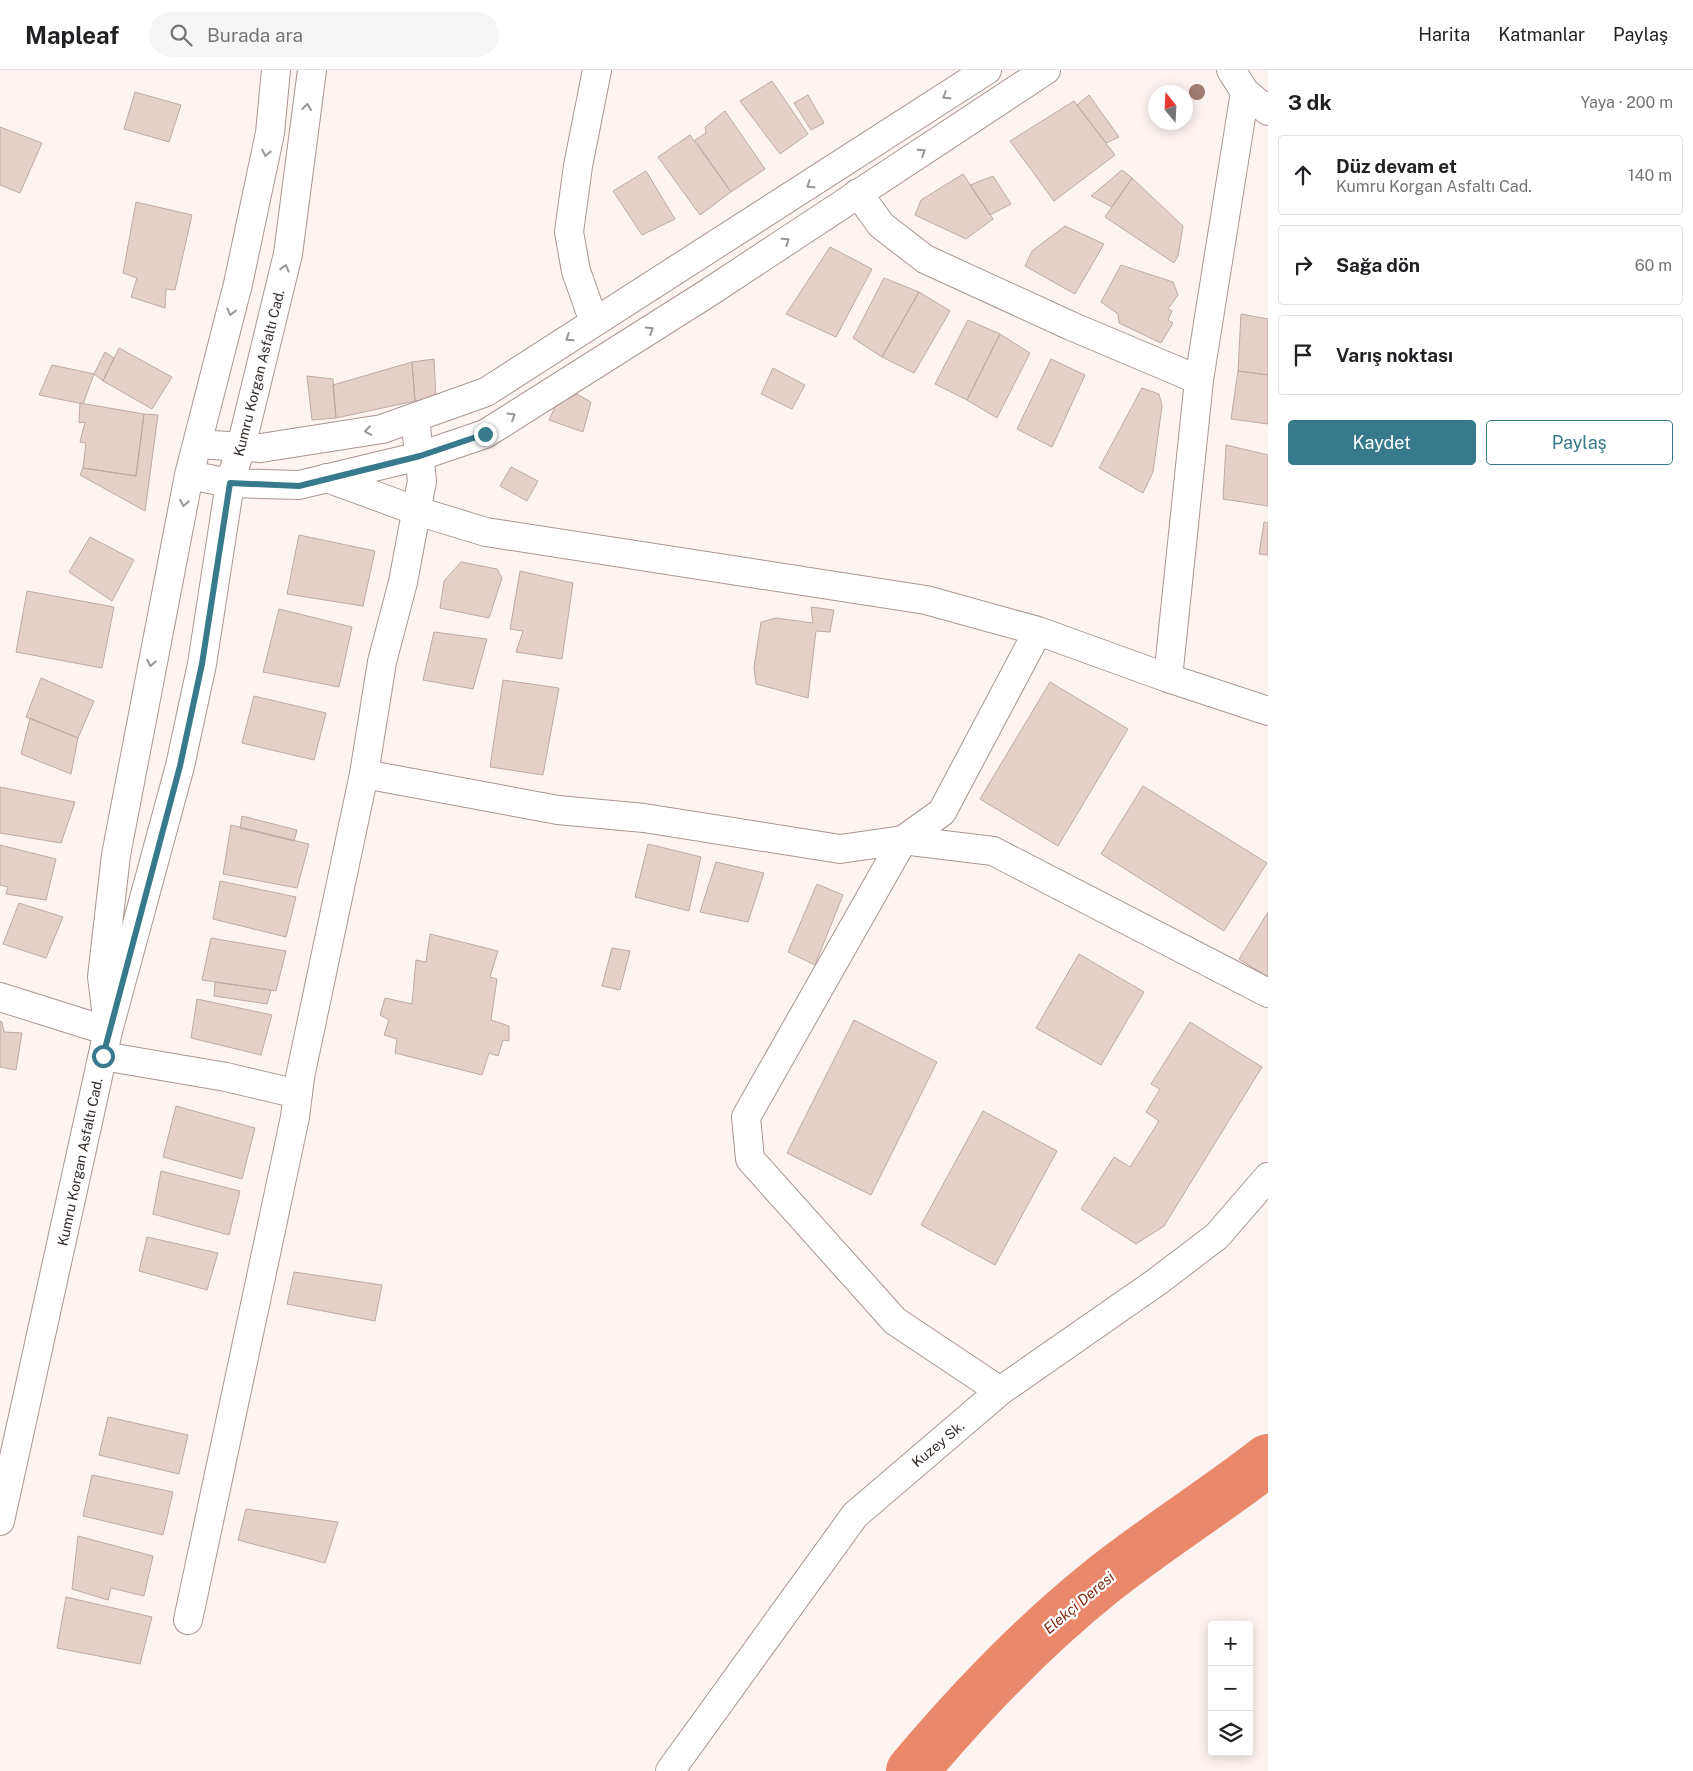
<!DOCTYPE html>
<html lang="tr">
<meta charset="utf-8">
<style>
:root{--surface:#fff;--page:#f6f6f6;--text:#202124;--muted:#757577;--line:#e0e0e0;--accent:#377a8b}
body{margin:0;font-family:"Public Sans",sans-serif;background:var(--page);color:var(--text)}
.controls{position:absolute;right:15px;bottom:15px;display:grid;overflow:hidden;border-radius:5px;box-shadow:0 2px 12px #0003}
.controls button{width:45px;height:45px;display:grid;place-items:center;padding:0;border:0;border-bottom:1px solid var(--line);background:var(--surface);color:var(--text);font:25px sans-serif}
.compass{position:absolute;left:1148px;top:15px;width:45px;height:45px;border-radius:50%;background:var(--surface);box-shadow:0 2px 12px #0003;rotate:342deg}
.stop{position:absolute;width:15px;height:15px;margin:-11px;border:4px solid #377a8b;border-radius:50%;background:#fff}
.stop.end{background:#377a8b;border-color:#fff;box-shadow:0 1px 5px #0008}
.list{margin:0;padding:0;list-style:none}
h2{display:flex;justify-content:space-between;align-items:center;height:65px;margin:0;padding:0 20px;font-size:21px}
h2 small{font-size:16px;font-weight:400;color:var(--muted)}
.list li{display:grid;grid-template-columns:32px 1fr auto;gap:15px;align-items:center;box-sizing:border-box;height:80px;margin:0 10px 10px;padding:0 10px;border:1px solid var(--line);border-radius:5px}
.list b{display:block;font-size:19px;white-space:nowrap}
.list p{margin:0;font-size:16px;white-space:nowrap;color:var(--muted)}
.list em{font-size:16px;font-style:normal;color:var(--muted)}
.actions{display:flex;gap:10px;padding:15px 20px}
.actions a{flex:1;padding:11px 0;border:1px solid var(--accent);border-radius:5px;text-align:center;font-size:18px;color:var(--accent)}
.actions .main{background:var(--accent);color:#fff}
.icon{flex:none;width:28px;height:28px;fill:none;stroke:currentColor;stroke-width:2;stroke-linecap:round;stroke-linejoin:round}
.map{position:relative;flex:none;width:1268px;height:1701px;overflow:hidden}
header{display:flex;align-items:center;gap:30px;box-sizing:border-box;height:70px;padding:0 25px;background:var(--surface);border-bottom:1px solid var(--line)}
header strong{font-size:24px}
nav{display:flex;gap:28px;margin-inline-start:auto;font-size:18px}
.search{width:350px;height:45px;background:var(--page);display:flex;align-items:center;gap:12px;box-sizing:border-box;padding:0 18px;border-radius:28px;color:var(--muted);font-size:19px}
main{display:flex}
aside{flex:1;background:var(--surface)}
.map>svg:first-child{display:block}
</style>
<header>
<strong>Mapleaf</strong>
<div class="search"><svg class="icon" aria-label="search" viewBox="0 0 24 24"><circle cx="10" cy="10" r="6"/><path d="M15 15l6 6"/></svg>Burada ara</div>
<nav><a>Harita</a><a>Katmanlar</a><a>Paylaş</a></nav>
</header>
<main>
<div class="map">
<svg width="1268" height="1701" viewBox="0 0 1268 1701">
<rect width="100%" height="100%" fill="#fdf4f1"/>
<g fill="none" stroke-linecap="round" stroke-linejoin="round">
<path stroke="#ea886c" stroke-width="52" d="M912,1701C970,1632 1032,1567 1102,1511C1156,1468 1214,1432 1268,1390"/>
</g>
<path fill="#e6cfc9" stroke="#c0a9a3" d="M772,11L808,64L780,84L740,31Z
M135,22L181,35L169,72L124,59Z
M808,25L824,53L811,60L794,33Z
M1089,25L1119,67L1106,73L1077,35Z
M1074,31L1115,85L1054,131L1010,71Z
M725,41L765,99L731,122L695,70L706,63L705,57Z
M0,57L42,73L20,123L0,115Z
M690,65L731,122L700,145L658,87Z
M1122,100L1132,108L1112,137L1091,126Z
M646,101L675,149L642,165L613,121Z
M963,104L993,149L966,169L915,145L921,130Z
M993,106L1011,134L990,145L970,115Z
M1132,108L1183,156L1178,186L1174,193L1105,147Z
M136,132L192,145L175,220L166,219L165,238L131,227L137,208L123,203Z
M1065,156L1104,174L1075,224L1025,196L1032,181Z
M830,177L872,199L836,267L786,244Z
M1121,195L1173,212L1178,225L1168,239L1172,241L1168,250L1173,253L1161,273L1119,253L1118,244L1101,232Z
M884,208L919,222L882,287L853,268Z
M919,222L950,241L914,303L882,287Z
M1241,244L1268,249V305L1238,301Z
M968,250L1000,264L967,330L935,314Z
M1000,264L1030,283L997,348L967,330Z
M119,278L172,307L152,339L103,311Z
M105,282L114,288L103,311L94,304Z
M434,289L436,329L415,331L412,292Z
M1051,289L1085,305L1052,377L1017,359Z
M412,292L415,331L336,348L333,315Z
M52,295L94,304L83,334L39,325Z
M773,298L805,315L792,339L761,324Z
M1238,301L1268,305V354L1231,349Z
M307,306L333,309L336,348L312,350Z
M1142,318L1159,324L1162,336L1153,402L1143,423L1099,398Z
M577,324L591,332L583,362L549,350L556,335Z
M80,333L144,344L136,406L83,398L86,373L80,372L85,352L79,353Z
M144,344L158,345L145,441L80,405L83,398L136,406Z
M1226,375L1268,385V436L1223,429Z
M511,397L538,411L527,431L500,416Z
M1264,452L1268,453V485L1259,484Z
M299,465L375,481L363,536L287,524Z
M90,467L134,490L112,531L69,502Z
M461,492L497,499L502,508L489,548L440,538L444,511Z
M520,501L573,513L562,589L516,582L523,561L510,559Z
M27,521L114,537L102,598L16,582Z
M811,537L834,540L830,562L816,561L808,628L756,614L754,597L761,552L776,548L813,553Z
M279,539L352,557L339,617L263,602Z
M434,562L487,569L473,619L423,610Z
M41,608L94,631L78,668L26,647Z
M503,610L559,618L543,705L490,697Z
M1050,612L1128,659L1058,776L980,729Z
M254,626L326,643L314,690L242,673Z
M30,648L78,668L71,704L21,684Z
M1143,716L1267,793L1224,861L1101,784Z
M0,717L75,732L61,773L0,763Z
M242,746L297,760L294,771L240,758Z
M231,755L309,774L297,818L223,804Z
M648,774L701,787L689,841L635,827Z
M0,775L56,789L46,830L6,824L8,817L0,815Z
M716,792L764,803L748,852L700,842Z
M220,811L296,827L286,867L213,849Z
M817,814L843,825L815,895L788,882Z
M19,833L63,847L46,888L3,874Z
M1268,842V907L1239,889Z
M430,864L498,881L490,907L497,909L491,950L509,956V971L503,970L498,986L489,983L482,1005L395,983L397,969L384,965L389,950L380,945L385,928L412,934L416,890L426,892Z
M211,868L286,881L276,921L202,910Z
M612,878L630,881L620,920L602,916Z
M1079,884L1144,922L1101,995L1036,958Z
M215,912L271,920L267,934L214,926Z
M197,929L272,945L261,985L191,968Z
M854,950L937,992L871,1125L787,1083Z
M0,951L2,952L4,962L22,963L16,1000L0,997Z
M1190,952L1262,997L1164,1156L1136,1174L1081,1139L1114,1087L1130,1097L1159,1051L1146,1042L1160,1019L1151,1014Z
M176,1036L255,1058L242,1109L163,1087Z
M983,1041L1057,1081L995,1195L921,1155Z
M161,1101L240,1121L229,1165L153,1144Z
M147,1167L218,1183L207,1220L139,1201Z
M294,1202L382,1215L375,1251L287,1234Z
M108,1347L188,1365L179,1404L99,1385Z
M92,1405L173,1422L163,1465L83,1446Z
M246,1439L338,1452L325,1493L238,1470Z
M78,1466L153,1486L144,1526L111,1518L108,1530L72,1519Z
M66,1527L152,1547L140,1594L57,1578Z"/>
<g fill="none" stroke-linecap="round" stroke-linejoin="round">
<g stroke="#ab958f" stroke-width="30">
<path id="minor" d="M1231,0L1245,22L1268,41
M858,123L881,155L925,189L1071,256L1199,310
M594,252L576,201L569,162L578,96L597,0
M327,408L417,441L486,462L926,530L1038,561L1168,608L1268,641
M1168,608L1199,310L1245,22
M364,704L558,740L644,748L840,779L903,770L993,781L1268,923
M0,927L108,961
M103,986L226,1007L298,1024
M1000,1321L895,1251L750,1089L746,1047L903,770L942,742L1038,561
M188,1550L295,1047L300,1007L364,704L382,592L403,512L422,411L415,348
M670,1701L855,1445L1000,1321L1158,1211L1217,1166L1268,1107"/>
</g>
<g stroke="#ab958f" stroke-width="30">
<path id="major" d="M197,374L261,378L382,359L486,322L987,0
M189,405L230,413L299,415L420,386L485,364L708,223L1046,0
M107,947L102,907L116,785L189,405L238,214L270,63L276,0
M0,1451L108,961L180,696L202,594L230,413L241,377L288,184L312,0"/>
</g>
<use href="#minor" stroke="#fff" stroke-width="28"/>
<use href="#major" stroke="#fff" stroke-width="28"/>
</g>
<circle fill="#a17c70" cx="1197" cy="22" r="8"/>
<defs><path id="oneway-chevron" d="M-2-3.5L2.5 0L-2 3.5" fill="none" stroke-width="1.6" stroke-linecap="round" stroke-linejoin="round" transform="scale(1.25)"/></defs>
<g stroke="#999594">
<use href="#oneway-chevron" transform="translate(946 26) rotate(147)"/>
<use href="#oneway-chevron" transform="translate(307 37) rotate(-83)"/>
<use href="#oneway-chevron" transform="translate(922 82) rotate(-33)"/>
<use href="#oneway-chevron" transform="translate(266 83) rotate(102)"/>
<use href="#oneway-chevron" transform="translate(810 115) rotate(147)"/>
<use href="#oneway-chevron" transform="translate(786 171) rotate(-34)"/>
<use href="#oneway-chevron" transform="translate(285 198) rotate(-76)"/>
<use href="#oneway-chevron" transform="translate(231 242) rotate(104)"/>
<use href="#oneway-chevron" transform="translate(650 260) rotate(-32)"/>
<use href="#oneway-chevron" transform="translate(569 268) rotate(147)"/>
<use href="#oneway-chevron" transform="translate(512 346) rotate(-32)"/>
<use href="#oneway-chevron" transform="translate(368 361) rotate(171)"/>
<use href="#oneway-chevron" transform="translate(184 433) rotate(101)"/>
<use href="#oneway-chevron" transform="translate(151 593) rotate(101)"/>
</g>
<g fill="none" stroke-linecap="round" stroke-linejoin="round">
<path stroke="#377a8b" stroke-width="6" d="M103,986L180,696L202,594L230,413L299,416L420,386L485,364"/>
</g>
<g text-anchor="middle" stroke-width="4.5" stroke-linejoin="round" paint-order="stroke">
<g font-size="14" fill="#332b28" stroke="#fff">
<text transform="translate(259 303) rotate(-76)" y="5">Kumru Korgan Asfaltı Cad.</text>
<text transform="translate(80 1092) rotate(-78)" y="5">Kumru Korgan Asfaltı Cad.</text>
<text transform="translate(938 1374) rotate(-40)" y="5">Kuzey Sk.</text>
</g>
<g font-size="15" font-style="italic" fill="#842c12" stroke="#fff">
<text transform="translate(1079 1533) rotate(-40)" y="5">Elekçi Deresi</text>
</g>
</g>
</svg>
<div class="controls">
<button>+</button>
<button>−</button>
<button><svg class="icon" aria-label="layers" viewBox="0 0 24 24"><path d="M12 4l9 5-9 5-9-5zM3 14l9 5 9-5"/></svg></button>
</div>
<svg class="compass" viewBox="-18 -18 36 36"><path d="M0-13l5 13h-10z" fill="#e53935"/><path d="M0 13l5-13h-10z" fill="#757577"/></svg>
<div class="stop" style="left:103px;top:986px"></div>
<div class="stop end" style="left:485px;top:364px"></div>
</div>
<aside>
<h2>3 dk<small>Yaya · 200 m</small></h2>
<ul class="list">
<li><svg class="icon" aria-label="ahead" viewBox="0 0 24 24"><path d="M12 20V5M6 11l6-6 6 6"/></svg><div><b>Düz devam et</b><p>Kumru Korgan Asfaltı Cad.</p></div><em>140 m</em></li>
<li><svg class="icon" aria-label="right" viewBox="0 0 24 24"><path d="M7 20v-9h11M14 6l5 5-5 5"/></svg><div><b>Sağa dön</b></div><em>60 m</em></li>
<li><svg class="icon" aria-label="arrive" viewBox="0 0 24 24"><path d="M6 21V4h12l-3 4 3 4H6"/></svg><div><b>Varış noktası</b></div></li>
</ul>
<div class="actions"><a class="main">Kaydet</a><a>Paylaş</a></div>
</aside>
</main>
